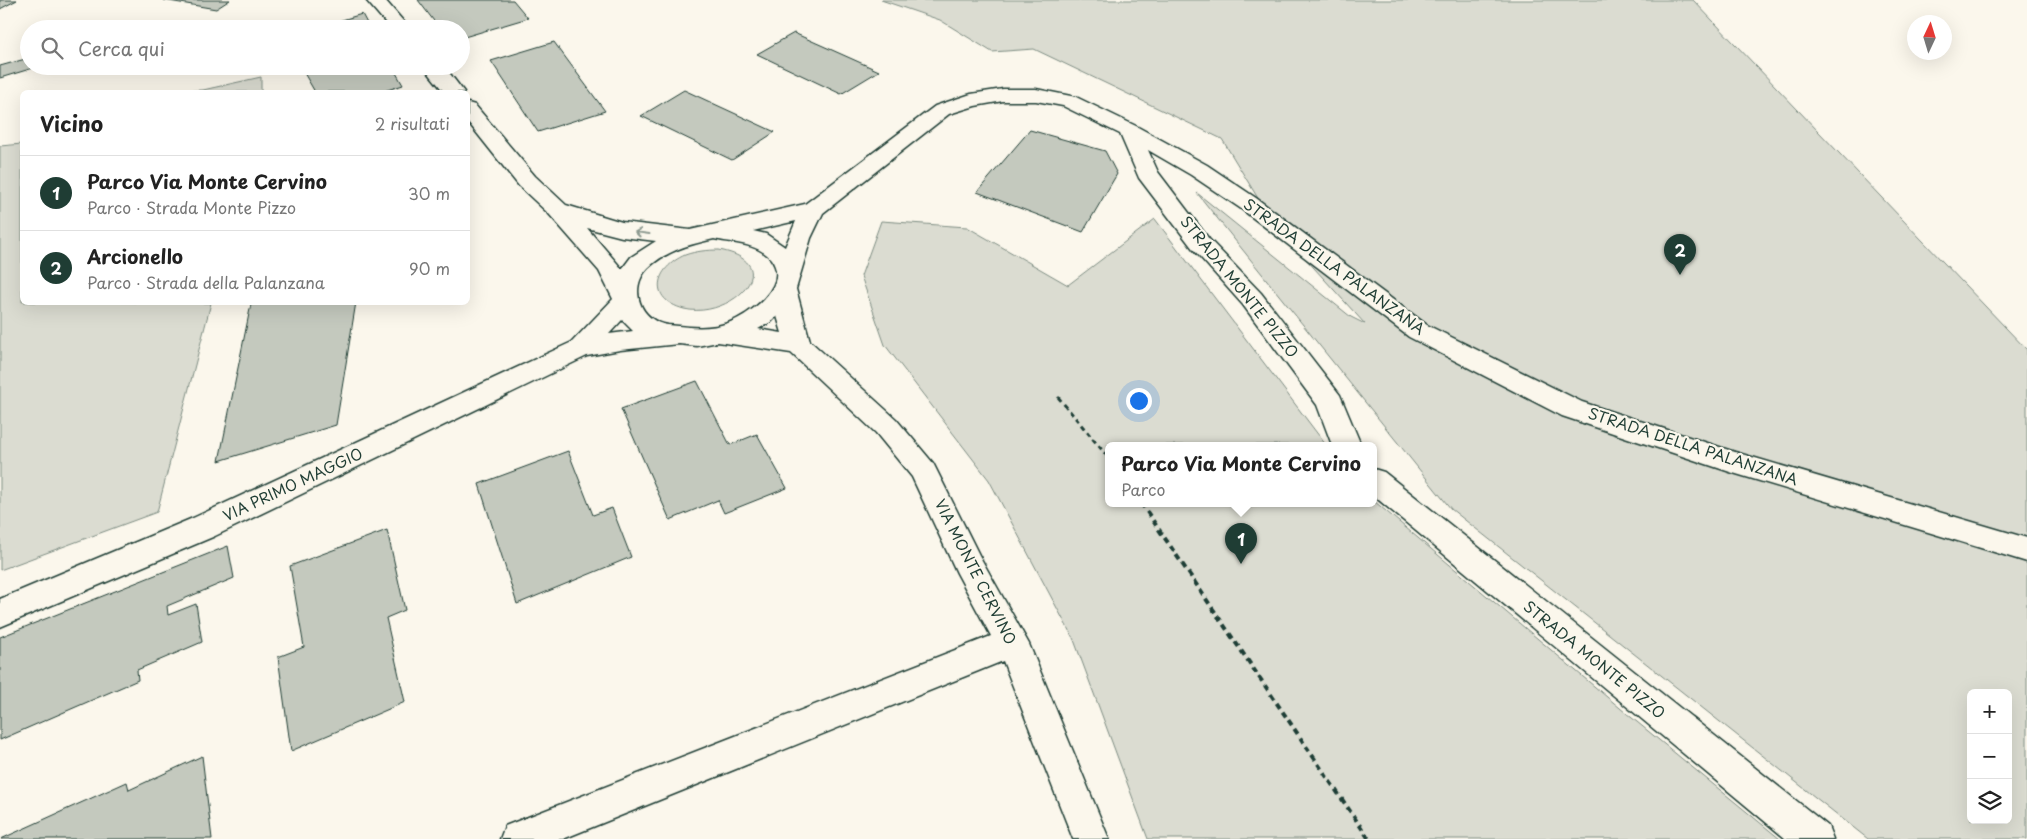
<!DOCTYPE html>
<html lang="it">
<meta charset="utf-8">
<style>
:root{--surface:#fff;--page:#f6f6f6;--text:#222;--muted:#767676;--line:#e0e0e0;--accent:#1f3d34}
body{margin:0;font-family:"Playpen Sans",sans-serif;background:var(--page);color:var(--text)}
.controls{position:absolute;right:15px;bottom:15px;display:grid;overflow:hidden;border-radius:8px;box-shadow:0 5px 20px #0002}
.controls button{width:45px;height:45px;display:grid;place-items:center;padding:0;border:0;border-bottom:1px solid var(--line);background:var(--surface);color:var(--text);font:25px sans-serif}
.compass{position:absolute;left:1907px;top:15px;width:45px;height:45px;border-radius:50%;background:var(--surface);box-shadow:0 5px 20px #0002;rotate:4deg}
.you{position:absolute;left:1138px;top:400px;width:18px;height:18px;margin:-12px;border:4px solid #fff;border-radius:50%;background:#1a73e8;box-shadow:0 0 0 8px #1a73e833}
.badge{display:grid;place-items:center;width:32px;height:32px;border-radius:50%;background:var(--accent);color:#fff;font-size:16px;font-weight:700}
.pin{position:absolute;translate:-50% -41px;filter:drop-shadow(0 1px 2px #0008)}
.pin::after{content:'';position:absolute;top:26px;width:18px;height:15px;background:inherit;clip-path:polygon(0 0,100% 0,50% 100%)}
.popup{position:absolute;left:1105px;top:442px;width:272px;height:65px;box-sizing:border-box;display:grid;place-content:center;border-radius:8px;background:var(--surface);filter:drop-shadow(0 1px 4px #0005);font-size:16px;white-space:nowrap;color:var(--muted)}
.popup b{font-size:19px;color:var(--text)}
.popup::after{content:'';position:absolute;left:50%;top:100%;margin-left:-10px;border:10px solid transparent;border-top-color:var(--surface)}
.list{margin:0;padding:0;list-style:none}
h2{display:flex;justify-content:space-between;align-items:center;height:65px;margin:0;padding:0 20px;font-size:21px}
h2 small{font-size:16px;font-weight:400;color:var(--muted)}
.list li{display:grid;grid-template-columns:32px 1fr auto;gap:15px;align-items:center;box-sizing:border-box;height:75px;padding:0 20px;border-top:1px solid var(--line)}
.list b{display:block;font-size:19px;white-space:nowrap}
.list p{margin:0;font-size:16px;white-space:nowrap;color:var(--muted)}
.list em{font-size:16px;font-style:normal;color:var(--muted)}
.icon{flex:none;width:28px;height:28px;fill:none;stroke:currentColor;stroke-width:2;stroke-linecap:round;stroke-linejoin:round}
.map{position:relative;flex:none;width:2027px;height:839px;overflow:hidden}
.search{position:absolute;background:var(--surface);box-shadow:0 5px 20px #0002;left:20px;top:20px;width:450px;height:55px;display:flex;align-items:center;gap:12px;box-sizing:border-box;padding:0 18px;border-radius:28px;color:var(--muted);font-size:19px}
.panel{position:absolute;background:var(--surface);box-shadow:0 5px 20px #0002;left:20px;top:90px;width:450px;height:215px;border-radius:8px}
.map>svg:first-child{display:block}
</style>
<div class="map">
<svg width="2027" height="839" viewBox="0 0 2027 839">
<rect width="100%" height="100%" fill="#fbf7ec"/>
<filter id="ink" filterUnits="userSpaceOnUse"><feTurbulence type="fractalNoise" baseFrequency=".02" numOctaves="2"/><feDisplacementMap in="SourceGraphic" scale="10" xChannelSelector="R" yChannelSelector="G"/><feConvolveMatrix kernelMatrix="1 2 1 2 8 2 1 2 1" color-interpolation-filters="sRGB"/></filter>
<g filter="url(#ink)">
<path fill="#dbdcd1" stroke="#7d8c82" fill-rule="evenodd" d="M881,0H1693L2027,350V839H1868L1451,509L1197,193L1351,317L1365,324L1273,223L1222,139L1034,49L992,52L940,20ZM1971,693H2008V820H1971Z
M261,77V92H151L203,90Z
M22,144V302L211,303L157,512L0,570V146Z
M1155,219L1326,445H1108V503H1374V501L1626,713L1780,839H1148L1074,640L989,480L885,345L861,276L881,221L967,227L1068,285Z
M719,250C789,263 731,320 684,309C647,299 655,268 685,255C696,251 708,250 719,250Z"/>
<path fill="#c4c9be" stroke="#1f3d34" d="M0,0H17L0,9Z
M163,0H230L216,9Z
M418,0H513L528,18L461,38V29H440Z
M362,14L370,29H312Z
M794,33L879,71L841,94L757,54Z
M554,42L605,111L538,132L491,61Z
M29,58V66H40L0,78V66Z
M300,66H392L403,85L381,92H315Z
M684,90L775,132L732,160L641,116Z
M1030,130L1105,151L1117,174L1083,232L977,192Z
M260,302H356L336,425L219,461L251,304Z
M697,381L730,445L757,434L787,488L724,513L718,500L670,520L621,409Z
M568,451L593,515L612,508L631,557L517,604L479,484Z
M387,530L405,610L386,618L405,702L291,751L278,657L304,647L290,566Z
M228,546L234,578L167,606L168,615L196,604L202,642L137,670L138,680L0,740V637Z
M202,756L212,839H1L127,782L129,790Z"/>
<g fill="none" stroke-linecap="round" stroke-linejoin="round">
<g stroke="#1f3d34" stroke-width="3">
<path id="street" d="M366,0H385L410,29H391Z
M423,66H444L464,92H444Z
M1003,89H1036L1076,97L1136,126L1207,165L1256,198L1427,325L1582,402L1735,452L2027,538V562L1733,473L1562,416L1409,337L1240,208L1191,175L1148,150L1158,172L1209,239L1261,293L1340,395L1361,445H1332L1317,405L1243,305L1193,249L1139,178L1120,134L1063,106L1036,101H1003L975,106L949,114L823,213L811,238L796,289L810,341L896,419L933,463L979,555L1029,644L1109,839H1073L1003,661L563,839H500L505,826L991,636L957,573L912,477L876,433L791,353L718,342L697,346L679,344L620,350L587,356L215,536L0,627V599L193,518L572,342L613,299L599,271L549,214L519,186L468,122V103L475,105L535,176L566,205L622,222L690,230L805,204L935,106L971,94ZM796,221L785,247L766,234L753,231ZM587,228L622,237L656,241L631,257L622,269ZM714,239C732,243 758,243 771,259C791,286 749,315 728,323C709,330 688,327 668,325C640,321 628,288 648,268C665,251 691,244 714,239ZM777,316L782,333L758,329L771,322ZM622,320L633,331L609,334Z
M1374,469L1384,472L1828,826L1833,839H1786L1374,496Z"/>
</g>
<path stroke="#1f3d34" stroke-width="3" stroke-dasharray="5 4" stroke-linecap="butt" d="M1058,397L1108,457"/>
<path stroke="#1f3d34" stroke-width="4" stroke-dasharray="6 4.5" stroke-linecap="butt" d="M1141,503L1369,839"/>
<use href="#street" fill="#fbf7ec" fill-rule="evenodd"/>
</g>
<defs><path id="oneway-shaft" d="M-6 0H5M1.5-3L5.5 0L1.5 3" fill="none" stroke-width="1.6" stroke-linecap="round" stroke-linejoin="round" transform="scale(1.25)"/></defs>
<use stroke="#8d9a90" href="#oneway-shaft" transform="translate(642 233) rotate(-172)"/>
</g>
<g text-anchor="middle" stroke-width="4.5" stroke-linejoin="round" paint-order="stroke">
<g font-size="15" fill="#1f3d34" stroke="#fbf7ec">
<text transform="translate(1334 267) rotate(36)" y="5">STRADA DELLA PALANZANA</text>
<text transform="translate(1239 287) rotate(51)" y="5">STRADA MONTE PIZZO</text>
<text transform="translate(1693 447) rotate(18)" y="5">STRADA DELLA PALANZANA</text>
<text transform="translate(293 485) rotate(-25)" y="5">VIA PRIMO MAGGIO</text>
<text transform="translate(975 572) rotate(63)" y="5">VIA MONTE CERVINO</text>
<text transform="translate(1594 660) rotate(39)" y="5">STRADA MONTE PIZZO</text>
</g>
</g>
</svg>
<div class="controls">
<button>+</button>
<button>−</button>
<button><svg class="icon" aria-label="layers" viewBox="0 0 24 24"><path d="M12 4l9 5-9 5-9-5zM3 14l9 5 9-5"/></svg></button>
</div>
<svg class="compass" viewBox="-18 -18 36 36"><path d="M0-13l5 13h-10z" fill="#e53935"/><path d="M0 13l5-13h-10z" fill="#767676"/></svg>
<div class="you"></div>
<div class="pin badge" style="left:1241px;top:564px">1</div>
<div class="popup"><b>Parco Via Monte Cervino</b>Parco</div>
<div class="pin badge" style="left:1680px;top:275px">2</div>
<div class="search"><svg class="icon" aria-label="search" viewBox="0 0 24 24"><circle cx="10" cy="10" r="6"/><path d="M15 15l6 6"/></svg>Cerca qui</div>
<section class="panel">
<h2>Vicino<small>2 risultati</small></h2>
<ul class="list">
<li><span class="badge">1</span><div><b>Parco Via Monte Cervino</b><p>Parco · Strada Monte Pizzo</p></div><em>30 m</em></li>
<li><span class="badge">2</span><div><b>Arcionello</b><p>Parco · Strada della Palanzana</p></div><em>90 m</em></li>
</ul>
</section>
</div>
